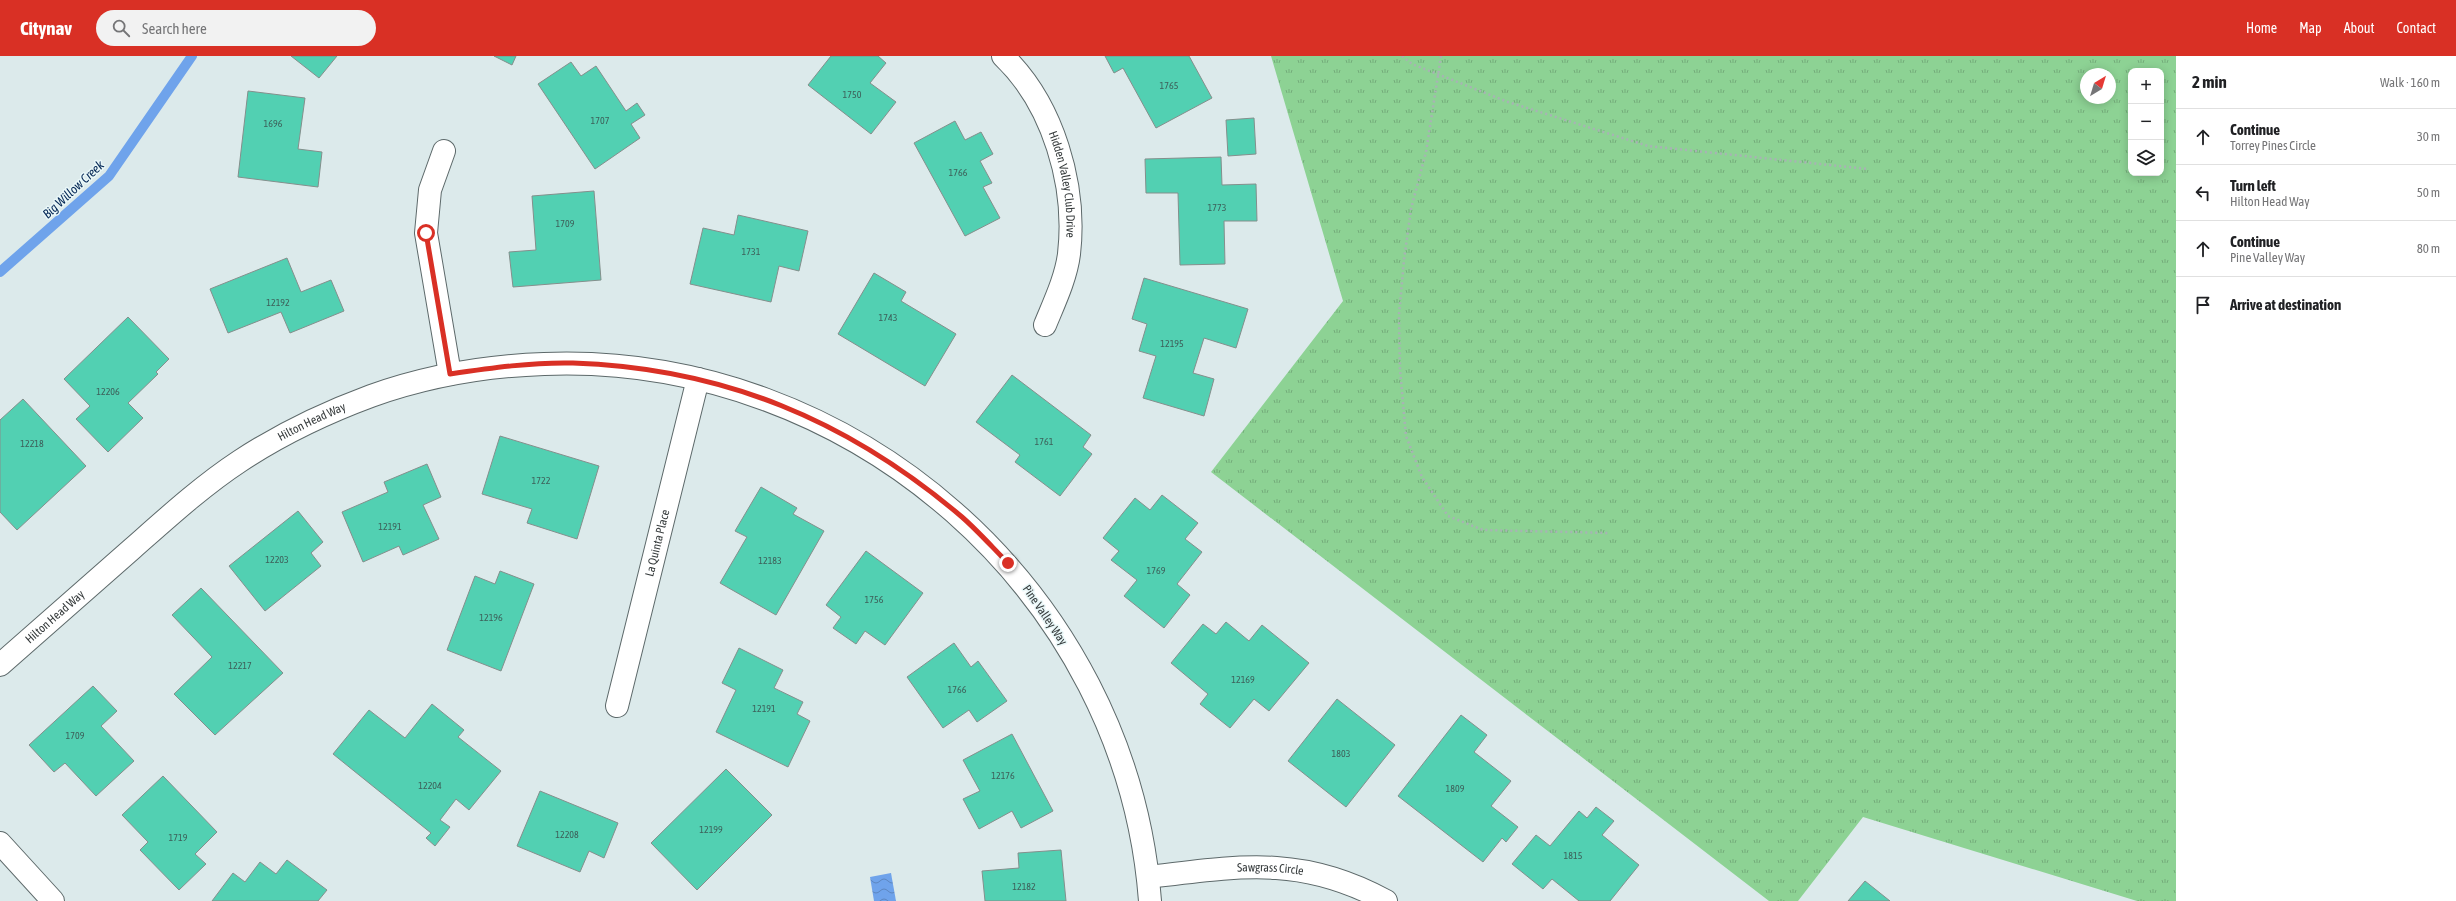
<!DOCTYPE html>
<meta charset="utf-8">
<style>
:root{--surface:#fff;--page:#f2f2f2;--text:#202124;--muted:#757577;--line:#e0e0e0;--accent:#d93025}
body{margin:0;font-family:"Asap Condensed",sans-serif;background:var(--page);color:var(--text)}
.controls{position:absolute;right:12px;top:12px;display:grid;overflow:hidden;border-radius:8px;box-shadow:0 2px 10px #0003}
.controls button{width:36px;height:36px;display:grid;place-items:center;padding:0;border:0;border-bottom:1px solid var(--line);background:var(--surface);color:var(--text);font:20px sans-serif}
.compass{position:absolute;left:2080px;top:12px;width:36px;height:36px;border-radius:50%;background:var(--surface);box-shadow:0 2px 10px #0003;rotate:38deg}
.stop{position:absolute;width:12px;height:12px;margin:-9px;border:3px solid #d93025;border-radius:50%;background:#fff}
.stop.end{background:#d93025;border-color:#fff;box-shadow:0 1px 4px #0008}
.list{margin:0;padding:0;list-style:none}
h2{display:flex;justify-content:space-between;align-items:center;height:52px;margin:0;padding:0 16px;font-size:17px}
h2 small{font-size:13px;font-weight:400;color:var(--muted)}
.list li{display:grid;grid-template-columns:26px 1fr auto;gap:12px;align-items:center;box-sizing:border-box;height:56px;padding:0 16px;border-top:1px solid var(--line)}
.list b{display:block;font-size:15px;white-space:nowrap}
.list p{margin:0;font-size:13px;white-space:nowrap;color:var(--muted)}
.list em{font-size:13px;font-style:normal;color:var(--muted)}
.icon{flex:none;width:22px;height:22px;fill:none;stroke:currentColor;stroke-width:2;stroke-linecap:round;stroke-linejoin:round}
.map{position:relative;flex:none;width:2176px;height:845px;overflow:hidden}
header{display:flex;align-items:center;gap:24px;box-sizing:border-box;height:56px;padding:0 20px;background:var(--accent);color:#fff}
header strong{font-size:19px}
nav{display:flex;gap:22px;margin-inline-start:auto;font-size:14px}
.search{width:280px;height:36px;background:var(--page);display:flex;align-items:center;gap:10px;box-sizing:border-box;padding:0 14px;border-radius:22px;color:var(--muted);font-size:15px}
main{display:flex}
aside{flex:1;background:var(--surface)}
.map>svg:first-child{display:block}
</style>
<header>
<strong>Citynav</strong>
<div class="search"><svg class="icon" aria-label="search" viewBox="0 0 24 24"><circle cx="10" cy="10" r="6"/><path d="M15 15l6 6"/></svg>Search here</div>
<nav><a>Home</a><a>Map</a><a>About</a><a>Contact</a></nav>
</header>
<main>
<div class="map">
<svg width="2176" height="845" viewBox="0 0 2176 845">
<defs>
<pattern id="grass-tufts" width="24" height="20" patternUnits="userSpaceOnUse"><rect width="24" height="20" fill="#8dd294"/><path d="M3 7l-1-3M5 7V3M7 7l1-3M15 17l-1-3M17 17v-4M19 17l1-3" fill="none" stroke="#74ac7a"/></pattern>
<pattern id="water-waves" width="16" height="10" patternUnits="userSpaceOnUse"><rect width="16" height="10" fill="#6fa3eb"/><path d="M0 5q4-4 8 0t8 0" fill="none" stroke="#5c86c0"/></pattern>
</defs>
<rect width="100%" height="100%" fill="#dceaeb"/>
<path fill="url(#grass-tufts)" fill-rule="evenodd" d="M1271,0H2176V845H2137L1863,761L1798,845H1769L1211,416L1343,245ZM2131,15H2161V117H2131ZM2086,18H2110V42H2086Z"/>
<path fill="url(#water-waves)" d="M891,817L896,845H874L870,821Z"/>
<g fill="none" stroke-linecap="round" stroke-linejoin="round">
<path stroke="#6fa3eb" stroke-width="10" d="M0,216L109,120L192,0"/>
</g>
<path fill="#52d0b2" stroke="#848f8c" d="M291,0H337L319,22Z
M494,0H516L512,9Z
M831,0H878L886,7L870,27L896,46L871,78L808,29Z
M1105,0H1189L1212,42L1156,72L1123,12L1114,17Z
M571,6L581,20L596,10L626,55L637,47L645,59L631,68L640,82L595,113L538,28Z
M248,35L305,42L298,93L322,96L318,131L238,121Z
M1254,62L1256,98L1228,100L1226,64Z
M955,65L965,84L981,76L993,98L980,105L992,127L983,131L1000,162L965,180L914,87Z
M1221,101L1222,129L1256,128L1257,165H1224L1225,208L1180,209L1178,137H1146L1145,103Z
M594,135L601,224L513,231L509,196L536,194L532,140Z
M738,159L808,175L799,215L779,210L771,246L690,228L703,172L734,179Z
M287,202L301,236L331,224L344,255L290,277L281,256L228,277L210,233Z
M874,217L906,236L901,245L956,278L925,330L838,278Z
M1144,222L1248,253L1236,292L1204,282L1193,317L1214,323L1204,360L1143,342L1156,300L1139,295L1147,268L1132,263Z
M128,261L169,303L156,316L158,318L128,347L143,362L108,396L76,363L90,350L64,323Z
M1012,319L1091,379L1083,391L1092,398L1060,440L1015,406L1020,399L976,366Z
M23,343L86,410L17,474L0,456V364Z
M500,380L599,410L577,483L527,467L532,453L482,438Z
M427,408L441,441L423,449L439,483L403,499L399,490L363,506L342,456L388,436L384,426Z
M761,431L797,452L793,458L824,475L776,559L720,527L747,481L735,475Z
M1162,439L1198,467L1185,483L1202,496L1177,528L1190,539L1164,572L1124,540L1137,524L1111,504L1119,495L1103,482L1135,442L1150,454Z
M298,455L323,486L311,497L321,510L265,555L229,510Z
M866,495L923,537L885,589L865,575L856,588L833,572L841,561L826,549Z
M500,515L534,528L501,615L447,594L475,520L495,528Z
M201,532L283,617L215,679L174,638L212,601L172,559Z
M1226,566L1249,585L1262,569L1309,607L1269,655L1254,643L1230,672L1200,648L1208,638L1171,607L1203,568L1216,578Z
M954,587L971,611L978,605L1007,645L977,666L969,654L943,672L907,621Z
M739,592L783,614L774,632L803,646L797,658L810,665L788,711L716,676L736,634L722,627Z
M93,630L117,655L101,670L134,705L96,740L65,707L54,716L29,689Z
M1337,643L1395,689L1346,751L1288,705Z
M432,648L464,674L458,681L501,715L469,754L456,743L440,764L450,771L435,790L426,782L431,777L333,698L369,654L405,682Z
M1461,659L1487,679L1474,696L1511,725L1491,750L1518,771L1506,786L1502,782L1483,806L1398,740Z
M1012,678L1053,755L1021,772L1012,755L979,773L963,743L980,735L963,704Z
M726,713L772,759L697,834L651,787Z
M163,720L217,776L195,798L206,808L179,834L140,794L148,786L122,759Z
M540,735L618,767L604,802L589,795L580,816L517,790Z
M1596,751L1614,765L1602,779L1639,809L1610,845H1579L1552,823L1543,833L1512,808L1536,779L1550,790L1579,755L1587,762Z
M1061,794L1066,845H985L982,815L1019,812L1018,797Z
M287,804L327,834L318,845H212L233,817L245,826L260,806L276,818Z
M1865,825L1890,845H1848Z"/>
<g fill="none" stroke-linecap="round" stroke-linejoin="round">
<g stroke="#5d696a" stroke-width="24">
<g id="minor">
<path id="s1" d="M1003,0C1053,48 1077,129 1069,198C1066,222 1054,247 1045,269"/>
<path d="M444,95L430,134L426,177L450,318"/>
<path id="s2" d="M0,609C44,570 89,531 133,492C167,462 202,430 240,405C281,378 325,357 371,340C427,320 486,310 544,308C852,296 1127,536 1150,845"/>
<path id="s3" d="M617,650L698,323"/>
<path d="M0,787L53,845"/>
<path id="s4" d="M1149,821C1240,810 1302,799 1386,845"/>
</g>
</g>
<path stroke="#a8b3b4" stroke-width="2.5" stroke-dasharray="2 3" stroke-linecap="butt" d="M1402,0L1412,8L1508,46L1648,90L1868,113
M1441,0L1426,96L1411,153L1404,204L1399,259L1400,314L1406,380L1422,421L1448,460L1483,474L1610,477"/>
<use href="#minor" stroke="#fff" stroke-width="22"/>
</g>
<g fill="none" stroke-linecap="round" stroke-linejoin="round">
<path stroke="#d93025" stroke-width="5" d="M426,177L450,318C491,312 532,306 573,307C723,312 848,364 962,461C978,475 993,492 1008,507"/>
</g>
<g text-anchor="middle" stroke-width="3" stroke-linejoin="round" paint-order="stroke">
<g font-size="10" fill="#3d605a">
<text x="1169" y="33">1765</text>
<text x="852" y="42">1750</text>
<text x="600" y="68">1707</text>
<text x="273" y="71">1696</text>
<text x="958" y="120">1766</text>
<text x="1217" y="155">1773</text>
<text x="565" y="171">1709</text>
<text x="751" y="199">1731</text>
<text x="278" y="250">12192</text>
<text x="888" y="265">1743</text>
<text x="1172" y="291">12195</text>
<text x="108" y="339">12206</text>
<text x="1044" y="389">1761</text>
<text x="32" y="391">12218</text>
<text x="541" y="428">1722</text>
<text x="390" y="474">12191</text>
<text x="277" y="507">12203</text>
<text x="770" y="508">12183</text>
<text x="1156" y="518">1769</text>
<text x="874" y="547">1756</text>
<text x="491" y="565">12196</text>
<text x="240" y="613">12217</text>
<text x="1243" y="627">12169</text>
<text x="957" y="637">1766</text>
<text x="764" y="656">12191</text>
<text x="75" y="683">1709</text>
<text x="1341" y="701">1803</text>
<text x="1003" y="723">12176</text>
<text x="430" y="733">12204</text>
<text x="1455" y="736">1809</text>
<text x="711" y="777">12199</text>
<text x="567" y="782">12208</text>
<text x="178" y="785">1719</text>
<text x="1573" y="803">1815</text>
<text x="1024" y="834">12182</text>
</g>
<g font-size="12" fill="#363b3c" stroke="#e9f7f8">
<text dy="4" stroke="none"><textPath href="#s1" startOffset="145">Hidden Valley Club Drive</textPath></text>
<text dy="4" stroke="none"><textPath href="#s2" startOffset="397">Hilton Head Way</textPath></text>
<text dy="4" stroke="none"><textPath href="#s3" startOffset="168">La Quinta Place</textPath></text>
<text transform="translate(1045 559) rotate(56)" y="4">Pine Valley Way</text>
<text dy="4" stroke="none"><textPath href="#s2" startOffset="73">Hilton Head Way</textPath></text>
<text dy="4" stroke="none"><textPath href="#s4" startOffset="122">Sawgrass Circle</textPath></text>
</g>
<g font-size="13" font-style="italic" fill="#052855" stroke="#e9f7f8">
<text transform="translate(73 133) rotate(-43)" y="5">Big Willow Creek</text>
</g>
</g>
</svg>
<div class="controls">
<button>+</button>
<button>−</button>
<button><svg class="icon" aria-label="layers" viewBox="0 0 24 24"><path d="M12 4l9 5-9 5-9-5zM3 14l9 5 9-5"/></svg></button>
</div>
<svg class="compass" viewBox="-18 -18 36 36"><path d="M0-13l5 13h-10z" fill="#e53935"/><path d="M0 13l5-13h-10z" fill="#757577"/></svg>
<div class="stop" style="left:426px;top:177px"></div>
<div class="stop end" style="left:1008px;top:507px"></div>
</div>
<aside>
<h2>2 min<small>Walk · 160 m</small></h2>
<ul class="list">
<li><svg class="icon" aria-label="ahead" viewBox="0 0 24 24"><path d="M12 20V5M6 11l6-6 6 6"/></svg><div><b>Continue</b><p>Torrey Pines Circle</p></div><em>30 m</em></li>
<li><svg class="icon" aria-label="left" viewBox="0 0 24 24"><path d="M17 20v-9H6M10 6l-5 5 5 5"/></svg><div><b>Turn left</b><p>Hilton Head Way</p></div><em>50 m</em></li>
<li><svg class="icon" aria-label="ahead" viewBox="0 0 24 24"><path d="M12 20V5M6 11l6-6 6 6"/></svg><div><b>Continue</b><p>Pine Valley Way</p></div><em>80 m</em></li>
<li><svg class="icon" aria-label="arrive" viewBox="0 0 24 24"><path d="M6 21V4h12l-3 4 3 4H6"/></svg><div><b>Arrive at destination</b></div></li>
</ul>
</aside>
</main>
